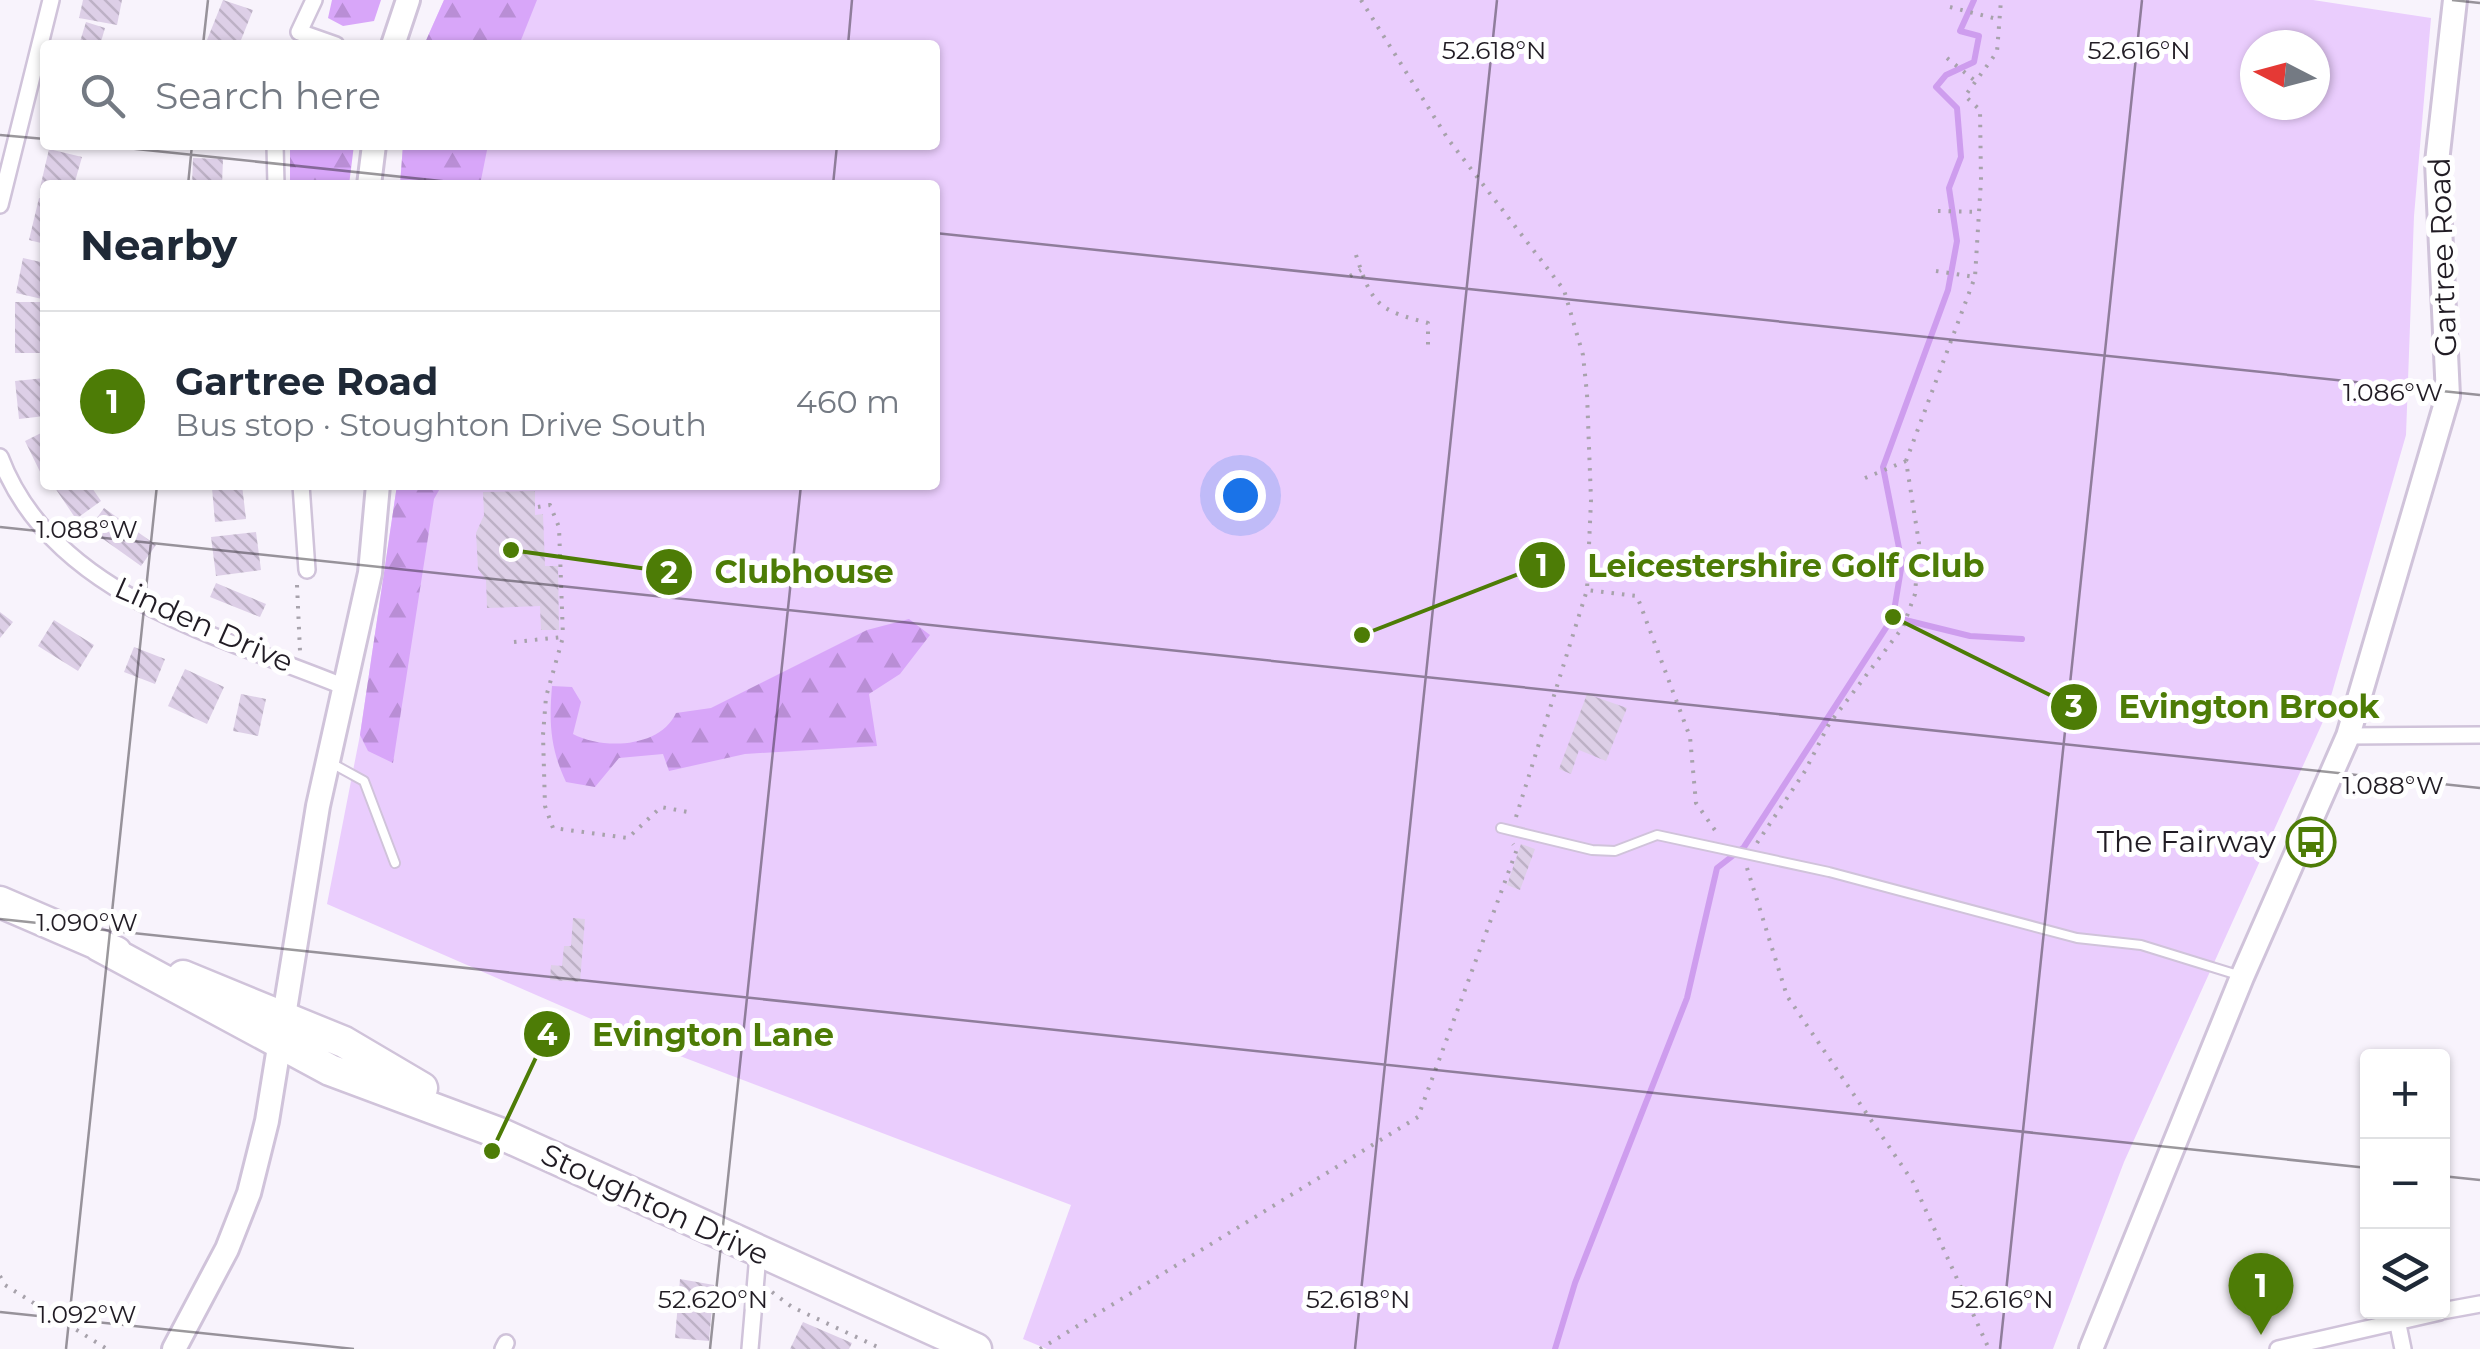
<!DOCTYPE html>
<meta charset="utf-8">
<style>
:root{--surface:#fff;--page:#f2f2f3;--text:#1f2937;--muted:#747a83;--line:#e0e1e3;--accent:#4d7c06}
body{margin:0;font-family:Montserrat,sans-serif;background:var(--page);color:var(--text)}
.controls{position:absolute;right:30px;bottom:30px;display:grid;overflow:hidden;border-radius:10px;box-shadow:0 2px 8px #0004}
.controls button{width:90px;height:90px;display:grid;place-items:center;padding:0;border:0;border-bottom:2px solid var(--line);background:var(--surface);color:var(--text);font:50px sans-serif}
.compass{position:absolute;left:2240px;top:30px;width:90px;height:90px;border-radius:50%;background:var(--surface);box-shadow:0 2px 8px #0004;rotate:276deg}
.you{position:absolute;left:1240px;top:495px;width:35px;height:35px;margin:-25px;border:8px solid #fff;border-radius:50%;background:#1a73e8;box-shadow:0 0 0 15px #1a73e833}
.badge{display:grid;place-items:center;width:65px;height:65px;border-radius:50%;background:var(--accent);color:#fff;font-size:32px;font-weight:700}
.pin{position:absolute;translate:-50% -82px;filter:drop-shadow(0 2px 5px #0008)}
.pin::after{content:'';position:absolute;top:52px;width:35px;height:30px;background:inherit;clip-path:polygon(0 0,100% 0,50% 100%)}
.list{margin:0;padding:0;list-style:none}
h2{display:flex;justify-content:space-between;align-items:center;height:130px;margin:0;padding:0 40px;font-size:42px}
h2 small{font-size:32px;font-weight:400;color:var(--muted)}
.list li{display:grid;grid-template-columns:65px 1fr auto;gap:30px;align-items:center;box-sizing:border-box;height:180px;padding:0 40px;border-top:2px solid var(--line)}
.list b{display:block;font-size:38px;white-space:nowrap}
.list p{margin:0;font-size:32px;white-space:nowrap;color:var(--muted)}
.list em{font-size:32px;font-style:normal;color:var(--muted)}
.icon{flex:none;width:55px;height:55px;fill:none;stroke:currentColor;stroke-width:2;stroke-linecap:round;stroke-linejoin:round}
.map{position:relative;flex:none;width:2480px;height:1349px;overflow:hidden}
.search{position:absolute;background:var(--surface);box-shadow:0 2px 8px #0004;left:40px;top:40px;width:900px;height:110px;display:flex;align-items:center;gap:25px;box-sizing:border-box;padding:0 35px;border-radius:10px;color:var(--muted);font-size:38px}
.panel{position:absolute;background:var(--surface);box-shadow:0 2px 8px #0004;left:40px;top:180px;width:900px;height:310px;border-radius:10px}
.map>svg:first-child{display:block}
</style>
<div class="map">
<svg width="2480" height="1349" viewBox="0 0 2480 1349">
<defs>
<pattern id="forest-firs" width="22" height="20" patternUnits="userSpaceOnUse" patternTransform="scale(2.5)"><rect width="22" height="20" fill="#d8a6f9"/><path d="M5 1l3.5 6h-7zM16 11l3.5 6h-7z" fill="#b98ed5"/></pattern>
<pattern id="building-back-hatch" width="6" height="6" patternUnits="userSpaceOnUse" patternTransform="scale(2.5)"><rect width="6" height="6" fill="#ddcfe7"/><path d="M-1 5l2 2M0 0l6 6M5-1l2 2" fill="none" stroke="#bdb1c6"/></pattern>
</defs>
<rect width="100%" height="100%" fill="#f8f3fc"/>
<path fill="#eacdfd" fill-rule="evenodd" d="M444,0H2313L2431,18L2414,216L2406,435L2325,717L2124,1162L2053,1349H1047L1023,1339L1071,1205L651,1045L327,904L360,735L397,485H935V185H400L403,145H935V45H424ZM2255,45H2315V105H2255Z"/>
<path fill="url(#forest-firs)" d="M332,0H381L374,21L343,26L328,18Z
M444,0H537L519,45H424Z
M290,145H354L349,185H290Z
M403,145H488L480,185H400Z
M397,485H442L434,499L393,763L368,751L360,735Z
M909,619L930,635L900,674L869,694L877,746L745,754L669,771L663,754L619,758L595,787L566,782C550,748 549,723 552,686L572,687L581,702L573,734C603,750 660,748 676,713L711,708L867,630Z"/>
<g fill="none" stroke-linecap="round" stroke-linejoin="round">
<path stroke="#ce9dee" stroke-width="6" d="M1893,617L1970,636L2022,639
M1555,1349L1575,1283L1687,998L1717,868L1744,847L1893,617L1902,563L1883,467L1948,290L1957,241L1949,188L1961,157L1957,108L1936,87L1946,75L1974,62L1979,36L1960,31L1974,0"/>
</g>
<path fill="url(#building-back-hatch)" d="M83,0H122L117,25L79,18Z
M223,0L253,10L239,45H205Z
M86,22L105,28L100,45H79Z
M49,149L82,157L74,185L40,188Z
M193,158L223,159L222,185H192Z
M39,198L45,199V244L29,240Z
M23,258L45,263L42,299L16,293Z
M15,302H45V353H15Z
M45,378V416L19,419L15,381Z
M45,431V482L25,441Z
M53,485H90L101,501L76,519Z
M242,485L246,519L215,522L212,488Z
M535,491V515L543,514L545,566H558L559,630H541L540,606L487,608L486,580L478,569L476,533L484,515L483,492Z
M104,508L156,545L141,566L89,529Z
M256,532L261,570L216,576L211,537Z
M216,583L266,604L260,617L210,597Z
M0,612L13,622L0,638Z
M54,620L94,645L78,671L38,646Z
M134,647L165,659L155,684L124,672Z
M185,669L224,687L207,724L168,706Z
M241,694L266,699L258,736L233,731Z
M1587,694L1627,708L1606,761L1579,750L1571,774L1559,769Z
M1521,844L1535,849L1520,890L1507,885Z
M573,918L585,919L580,982L550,980L551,965L562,966L564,946H571Z
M680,1279L714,1285L709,1341L675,1338Z
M803,1322L852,1343L849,1349H790Z"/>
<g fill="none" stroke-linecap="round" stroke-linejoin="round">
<g stroke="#d0c3da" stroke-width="12">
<path id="lane" d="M333,764L364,781L395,863
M1501,828L1592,850L1615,851L1657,835L1829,872L2077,938L2141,945L2238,975"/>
</g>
<g stroke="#d0c3da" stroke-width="20">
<path id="street" d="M314,0L299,32L336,45
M275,145L276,185
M0,205L51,0
M0,457C52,596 221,636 345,687
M301,485L307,570
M2348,736L2480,735
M2442,1311L2480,1304
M2397,1320L2403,1349
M503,1349L506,1343
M750,1349L758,1254
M2278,1349L2440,1312"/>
</g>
<g stroke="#d0c3da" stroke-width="28">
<path id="secondary" d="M393,45L408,0
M369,185L374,145
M174,1349L227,1249L249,1193L267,1121L318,806L370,573L378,485
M2091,1349L2242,977L2348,736L2448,396L2437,162L2455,0"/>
</g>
<g stroke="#d0c3da" stroke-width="35">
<path id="highway" d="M0,902L116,952
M98,945L330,1070L499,1133L976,1349
M183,976L344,1042L422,1088"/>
</g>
<path stroke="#a7a2ab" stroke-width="4" stroke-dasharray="2.5 8" stroke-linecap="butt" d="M1361,0L1448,139L1564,290L1583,355L1587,394L1591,500L1587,590
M1950,7L1997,19
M1947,58L1974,80
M1938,211L1980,212
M1356,255C1372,305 1378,310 1428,323V351
M1936,271L1975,277
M1350,276L1361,270
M1865,478L1906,461
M538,507L550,505L559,527L563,637
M297,585L300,651
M514,642L563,637L546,697L543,735L545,806L553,828L628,838L661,807L693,813
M1516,817L1587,590L1637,596L1690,737L1696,803L1719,836
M1757,843L1805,771L1829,724L1903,627L1915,594L1919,543L1906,461L1975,277L1981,180L1980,110L1965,96L1997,52L2001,0
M1747,868L1787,996L1913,1182L1989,1349
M0,1276L5,1285L107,1349
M772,1292L792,1307L882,1349
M1040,1349L1418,1117L1517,849L1513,844"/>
<use href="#lane" stroke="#fff" stroke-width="8"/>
<use href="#street" stroke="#fff" stroke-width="15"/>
<use href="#secondary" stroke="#fff" stroke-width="22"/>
<use href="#highway" stroke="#fff" stroke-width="30"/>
</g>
<path fill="none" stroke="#211c24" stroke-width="2.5" stroke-opacity="0.45" d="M2452,0L2480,3M203,45L208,0M848,45L852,0M0,135L45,139M98,145L479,185M188,185L192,145M833,185L837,145M935,233L2480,395M0,527L2480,788M0,919L2368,1168M2442,1176L2480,1180M0,1312L354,1349M66,1349L157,485M710,1349L801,485M1355,1349L1497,0M2000,1349L2142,0"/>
<defs>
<g id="bus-ring" transform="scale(2.5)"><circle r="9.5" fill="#fff" stroke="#4d7c06" stroke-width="1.5"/><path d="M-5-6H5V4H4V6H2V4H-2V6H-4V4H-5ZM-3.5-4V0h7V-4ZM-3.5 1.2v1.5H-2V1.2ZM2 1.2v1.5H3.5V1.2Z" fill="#4d7c06"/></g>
</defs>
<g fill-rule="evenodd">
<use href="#bus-ring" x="2311" y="842"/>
</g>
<g text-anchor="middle" stroke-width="10" stroke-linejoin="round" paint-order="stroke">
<g font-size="30" fill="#211c24" stroke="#fff">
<text transform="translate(2443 257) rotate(-92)" y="10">Gartree Road</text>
<text transform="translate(204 625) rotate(24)" y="10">Linden Drive</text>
<text transform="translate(655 1205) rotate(25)" y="10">Stoughton Drive</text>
</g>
<g font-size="30" fill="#211c24" stroke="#fff" text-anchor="end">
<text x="2276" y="852">The Fairway</text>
</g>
</g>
<g font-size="25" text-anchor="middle" fill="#211c24" stroke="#fff" stroke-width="10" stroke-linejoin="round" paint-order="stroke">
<text x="1494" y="59">52.618°N</text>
<text x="2139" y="59">52.616°N</text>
<text x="2393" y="401">1.086°W</text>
<text x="87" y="538">1.088°W</text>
<text x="2393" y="794">1.088°W</text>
<text x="87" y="931">1.090°W</text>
<text x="713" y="1308">52.620°N</text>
<text x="1358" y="1308">52.618°N</text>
<text x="2002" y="1308">52.616°N</text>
<text x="87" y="1323">1.092°W</text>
</g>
<path fill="none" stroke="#4d7c06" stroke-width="4" d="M1362 635L1542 565M511 550L669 572M1893 617L2074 707M492 1151L547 1034"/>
<g fill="#4d7c06" stroke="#fff" stroke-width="4">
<circle cx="1362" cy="635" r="10"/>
<circle cx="511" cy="550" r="10"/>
<circle cx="1893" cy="617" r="10"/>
<circle cx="492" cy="1151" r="10"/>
<circle cx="1542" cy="565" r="25"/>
<circle cx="669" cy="572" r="25"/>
<circle cx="2074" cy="707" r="25"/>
<circle cx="547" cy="1034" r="25"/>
</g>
<g font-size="30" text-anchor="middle" font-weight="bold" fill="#fff">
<text x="1542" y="576">1</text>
<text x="669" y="583">2</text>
<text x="2074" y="717">3</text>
<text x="547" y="1045">4</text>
</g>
<g font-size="32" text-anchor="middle" font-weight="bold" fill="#4d7c06" stroke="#fff" stroke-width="10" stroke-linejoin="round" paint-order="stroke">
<text x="1786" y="577">Leicestershire Golf Club</text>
<text x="804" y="583">Clubhouse</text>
<text x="2249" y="718">Evington Brook</text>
<text x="713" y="1046">Evington Lane</text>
</g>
</svg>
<div class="controls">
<button>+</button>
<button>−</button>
<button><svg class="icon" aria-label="layers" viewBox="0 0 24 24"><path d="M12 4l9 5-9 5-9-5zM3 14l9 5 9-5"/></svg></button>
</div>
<svg class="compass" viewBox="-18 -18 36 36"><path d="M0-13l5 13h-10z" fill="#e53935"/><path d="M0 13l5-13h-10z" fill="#747a83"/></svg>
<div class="you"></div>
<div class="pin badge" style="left:2261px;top:1335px">1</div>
<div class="search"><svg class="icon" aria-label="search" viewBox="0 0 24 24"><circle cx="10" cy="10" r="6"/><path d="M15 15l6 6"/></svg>Search here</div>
<section class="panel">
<h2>Nearby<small></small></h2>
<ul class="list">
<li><span class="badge">1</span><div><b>Gartree Road</b><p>Bus stop · Stoughton Drive South</p></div><em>460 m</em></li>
</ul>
</section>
</div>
